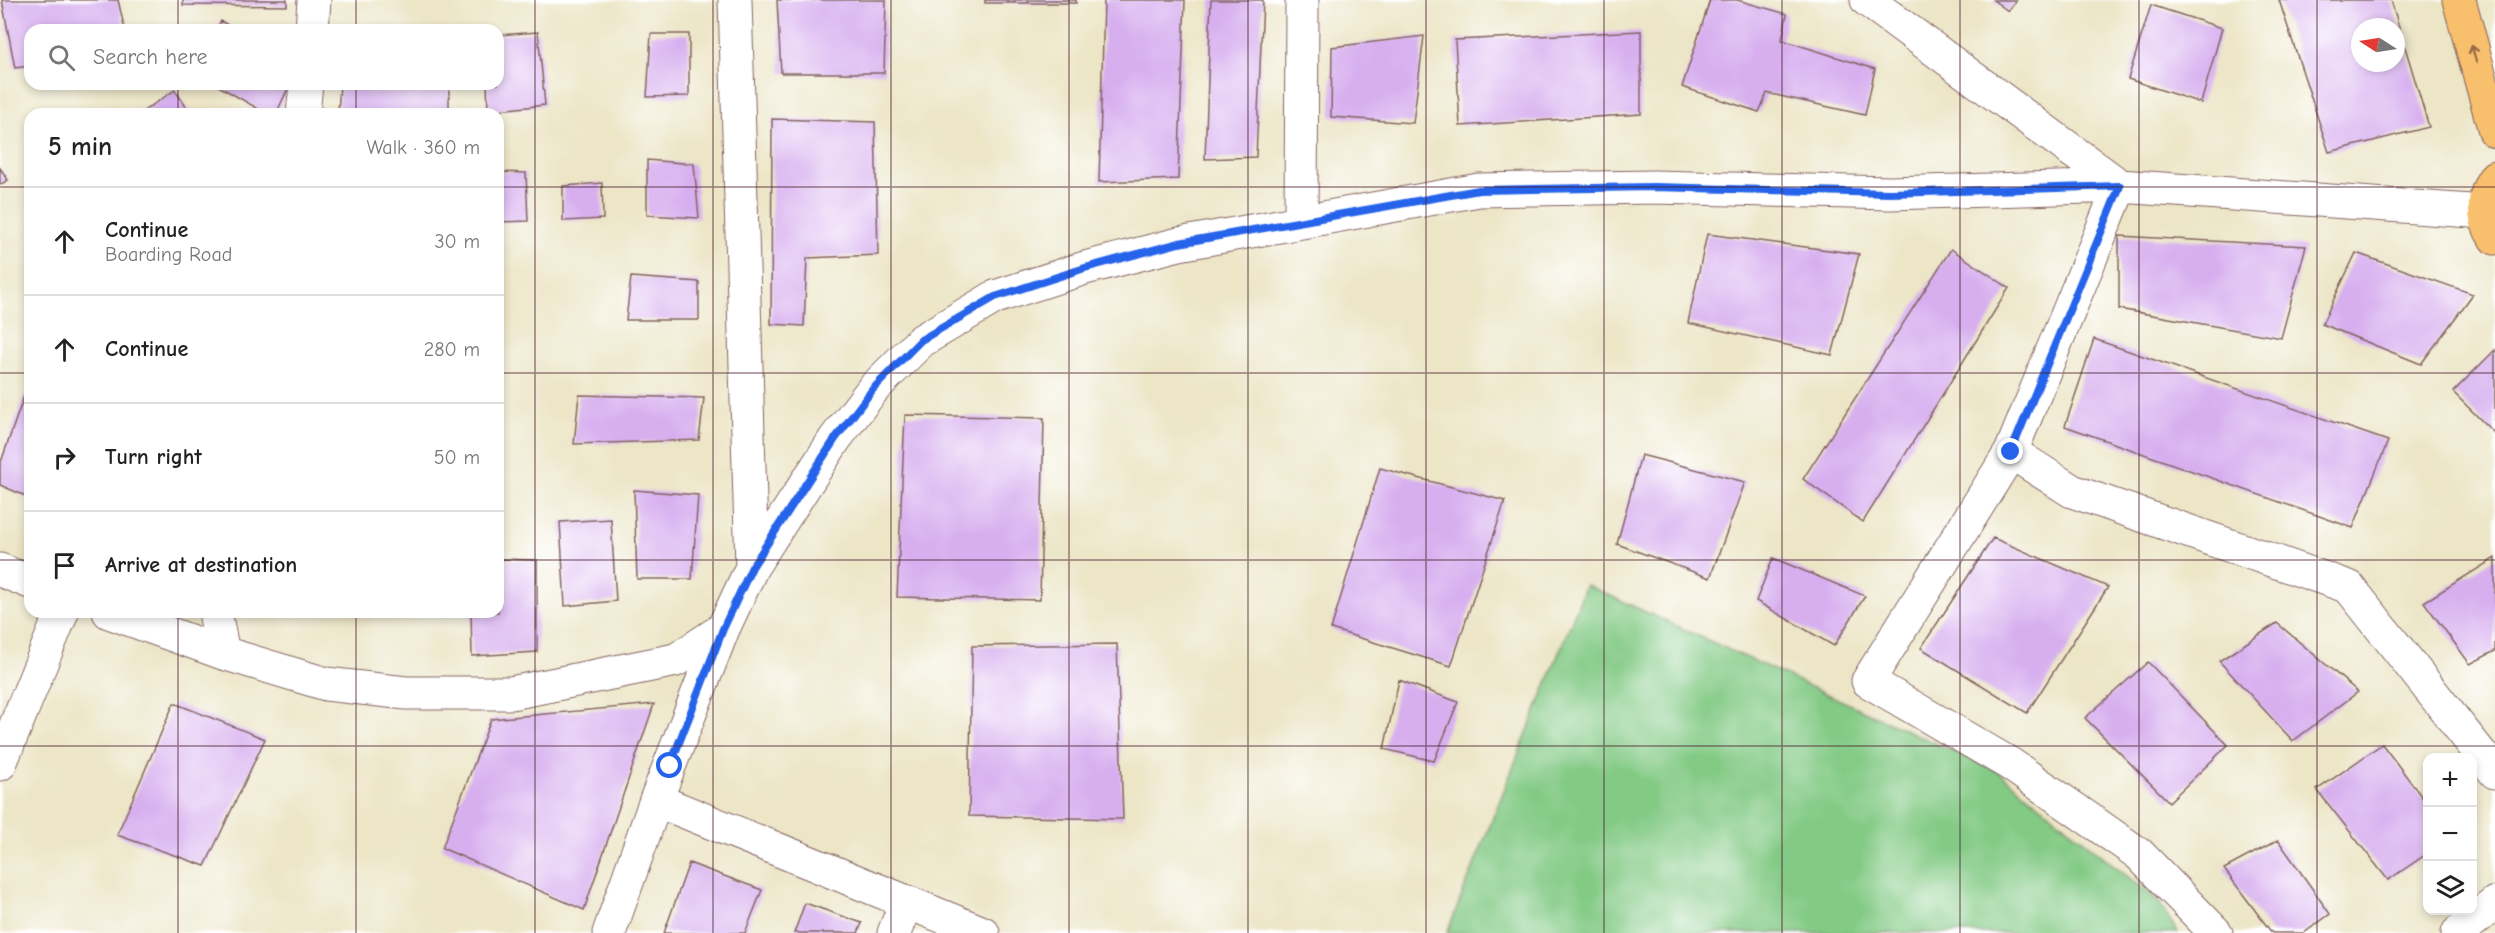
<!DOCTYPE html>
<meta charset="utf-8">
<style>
:root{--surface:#fff;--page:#f6f6f6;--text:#222;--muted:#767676;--line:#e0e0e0}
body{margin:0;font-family:"Comic Neue",sans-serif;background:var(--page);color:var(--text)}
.controls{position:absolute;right:18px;bottom:18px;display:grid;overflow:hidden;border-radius:12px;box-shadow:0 3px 9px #0003}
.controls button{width:54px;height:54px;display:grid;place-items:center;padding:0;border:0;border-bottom:2px solid var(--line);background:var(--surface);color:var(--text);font:30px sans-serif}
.compass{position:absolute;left:2351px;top:18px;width:54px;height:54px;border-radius:50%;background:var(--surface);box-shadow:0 3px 9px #0003;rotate:282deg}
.stop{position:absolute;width:18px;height:18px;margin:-14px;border:4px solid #2563eb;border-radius:50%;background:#fff}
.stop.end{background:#2563eb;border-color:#fff;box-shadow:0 2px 6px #0008}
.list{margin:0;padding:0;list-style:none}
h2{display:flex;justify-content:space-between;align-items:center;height:78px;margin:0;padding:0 24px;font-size:26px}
h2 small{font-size:20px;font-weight:400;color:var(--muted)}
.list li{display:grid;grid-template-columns:39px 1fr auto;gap:18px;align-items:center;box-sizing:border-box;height:108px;padding:0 24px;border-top:2px solid var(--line)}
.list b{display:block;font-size:22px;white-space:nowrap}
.list p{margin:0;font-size:20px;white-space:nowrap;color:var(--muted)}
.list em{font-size:20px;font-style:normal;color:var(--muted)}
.icon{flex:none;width:33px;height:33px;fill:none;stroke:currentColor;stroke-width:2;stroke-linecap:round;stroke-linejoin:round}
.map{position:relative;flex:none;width:2495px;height:933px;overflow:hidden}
.search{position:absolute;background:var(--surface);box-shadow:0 3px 9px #0003;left:24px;top:24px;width:480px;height:66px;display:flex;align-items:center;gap:15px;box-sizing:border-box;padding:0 21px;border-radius:18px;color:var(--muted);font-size:22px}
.panel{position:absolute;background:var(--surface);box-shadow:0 3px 9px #0003;left:24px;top:108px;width:480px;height:510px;border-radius:18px}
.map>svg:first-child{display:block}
</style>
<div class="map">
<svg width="2495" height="933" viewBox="0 0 2495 933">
<rect width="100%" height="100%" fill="#fff"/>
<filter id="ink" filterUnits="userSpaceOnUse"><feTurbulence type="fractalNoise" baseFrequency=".0167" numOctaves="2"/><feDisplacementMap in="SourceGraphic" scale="12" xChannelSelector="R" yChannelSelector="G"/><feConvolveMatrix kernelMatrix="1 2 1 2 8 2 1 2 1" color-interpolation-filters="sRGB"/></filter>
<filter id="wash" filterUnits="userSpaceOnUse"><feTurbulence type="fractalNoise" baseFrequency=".008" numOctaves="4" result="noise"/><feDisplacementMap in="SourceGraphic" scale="24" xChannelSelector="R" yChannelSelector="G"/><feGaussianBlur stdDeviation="1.35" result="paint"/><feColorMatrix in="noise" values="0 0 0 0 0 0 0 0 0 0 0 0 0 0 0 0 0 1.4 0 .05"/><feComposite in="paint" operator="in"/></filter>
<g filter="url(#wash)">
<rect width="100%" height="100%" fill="#ece5c6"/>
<path fill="#83ca85" stroke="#667458" stroke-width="1.5" d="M1586,585L1999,772L2158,901L2178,933H1447Z"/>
<g id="blocks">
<path fill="#d7afef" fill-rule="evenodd" d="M2,0H118L125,30H30V66L15,68Z
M183,0H287V6L183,5Z
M777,0H886L884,73H781Z
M985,0H1076V3H985Z
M1104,0H1185L1178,179L1099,182Z
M1211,0H1263L1256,157L1205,159Z
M1710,0H1737L1787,14L1782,40L1875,69L1865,115L1767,93L1759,112L1682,87Z
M1993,0H2017L2008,11Z
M2279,0H2391L2429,127L2329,152ZM2360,27H2396V63H2360Z
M2151,5L2222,28L2201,103L2128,79Z
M221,21L236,30H216Z
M1641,31V114L1460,126L1455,40Z
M538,32L545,105L488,111L487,84H498V35Z
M651,34H689V96L647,97Z
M1424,36L1413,123L1331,117L1332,47Z
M215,84H290L276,114H267Z
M340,84H449V114H338Z
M175,90L191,114H139Z
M772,119L875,122L878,255L807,258L804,326L771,324Z
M647,160L694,164L699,218L647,215Z
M0,168L8,180L0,185Z
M498,172L526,173L528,221L498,222Z
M602,183L603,219L563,221V186Z
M1707,234L1859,254L1832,355L1688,323Z
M2119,236L2306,246L2281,338L2119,309Z
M1951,249L2009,288L1863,522L1803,479Z
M2356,253L2473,294L2421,364L2322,324Z
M631,277L699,282V320H626Z
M2094,339L2388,441L2353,528L2065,426Z
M2495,350V434L2453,392Z
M579,395L704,398L699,440L574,444Z
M24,396L30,398V498L0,485V465Z
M905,415L1044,418L1040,600L897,597Z
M1641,455L1745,482L1710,578L1617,544Z
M1380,468L1505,501L1451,666L1331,629Z
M634,490L698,495L692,579H637Z
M611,519L616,601L565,606L560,522Z
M1993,538L2108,587L2027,713L1921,648Z
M1773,558L1865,596L1834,646L1756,601Z
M2495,558V651L2470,664L2424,602Z
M498,559L537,560V652L472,656L471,612H498Z
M2277,623L2358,692L2293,741L2219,661Z
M1117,644L1123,819L969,816L972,646Z
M2148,662L2228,745L2169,802L2085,718Z
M1399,680L1458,702L1434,761L1384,749Z
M174,703L265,739L205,866L117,835Z
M654,704L584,910L442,848L491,719Z
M2382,744L2428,805V853L2388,880L2317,790Z
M2278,840L2330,914L2304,933H2272L2224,869Z
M689,863L762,890L745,933H664Z
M805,903L862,923L858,933H794Z"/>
</g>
</g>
<g filter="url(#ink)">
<use href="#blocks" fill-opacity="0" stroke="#836461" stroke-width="1.5"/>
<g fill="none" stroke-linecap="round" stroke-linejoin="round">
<g stroke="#836461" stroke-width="35">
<path id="minor" d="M735,0L752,567
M1867,0L2120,186L2011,452L2072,491L2349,587L2495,772
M312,30L314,0
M303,114L306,84
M1301,221L1302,0
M2011,452L1868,681L2010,764L2139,854L2216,933
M0,570L30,582
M109,612L223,653L326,684L406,693H511L676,660L723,629L752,567L835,439L873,389L921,341L995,297L1085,268L1179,244L1479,190L1654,187L1890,193L2120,186L2485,212
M215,612L223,653
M0,764L62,612
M656,800L983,933
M609,933L656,800L723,629
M894,933L906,903
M2458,933L2495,903"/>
</g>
<g stroke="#836461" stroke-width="35">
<path id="primary" d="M2459,0L2495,131
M2495,177C2482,196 2482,219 2495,238"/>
</g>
<use href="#minor" stroke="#fff" stroke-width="33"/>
<use href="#primary" stroke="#f8bf6c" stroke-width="33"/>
</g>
<defs><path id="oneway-shaft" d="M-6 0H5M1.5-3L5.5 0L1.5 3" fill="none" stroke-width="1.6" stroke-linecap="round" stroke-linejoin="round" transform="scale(1.5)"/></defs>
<use stroke="#986748" href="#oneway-shaft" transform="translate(2474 54) rotate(-105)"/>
</g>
<g fill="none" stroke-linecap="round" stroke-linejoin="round" filter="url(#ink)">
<path stroke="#2563eb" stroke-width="8" d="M670,766L723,629L752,567L835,439L873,389L921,340L995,297L1085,268L1179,243L1479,190L1654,187L1890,193L2120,186L2011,452"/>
</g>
<path fill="none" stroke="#4a1f2b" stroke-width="1.5" stroke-opacity="0.55" d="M178,0V30M356,0V30M535,0V933M713,0V933M891,0V933M1069,0V933M1248,0V933M1426,0V933M1604,0V933M1782,0V933M1960,0V933M2139,0V933M2317,0V933M178,84V114M356,84V114M0,187H30M498,187H2495M0,373H30M498,373H2495M0,560H30M498,560H2495M178,612V933M356,612V933M0,746H2495"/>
</svg>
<div class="controls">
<button>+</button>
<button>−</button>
<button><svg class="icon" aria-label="layers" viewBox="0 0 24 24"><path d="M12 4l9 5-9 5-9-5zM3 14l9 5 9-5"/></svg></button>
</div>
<svg class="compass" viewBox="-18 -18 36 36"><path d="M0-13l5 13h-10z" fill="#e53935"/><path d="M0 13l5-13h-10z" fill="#767676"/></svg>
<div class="stop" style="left:670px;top:766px"></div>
<div class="stop end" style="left:2011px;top:452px"></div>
<div class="search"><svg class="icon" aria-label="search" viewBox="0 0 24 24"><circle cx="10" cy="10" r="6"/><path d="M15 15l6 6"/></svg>Search here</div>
<section class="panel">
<h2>5 min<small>Walk · 360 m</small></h2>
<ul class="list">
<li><svg class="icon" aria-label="ahead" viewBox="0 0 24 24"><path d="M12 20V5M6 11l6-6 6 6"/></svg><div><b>Continue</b><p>Boarding Road</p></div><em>30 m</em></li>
<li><svg class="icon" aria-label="ahead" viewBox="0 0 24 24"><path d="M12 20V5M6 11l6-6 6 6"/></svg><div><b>Continue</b></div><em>280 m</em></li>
<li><svg class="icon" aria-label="right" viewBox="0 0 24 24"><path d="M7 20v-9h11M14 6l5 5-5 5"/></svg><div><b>Turn right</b></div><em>50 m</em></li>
<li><svg class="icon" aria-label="arrive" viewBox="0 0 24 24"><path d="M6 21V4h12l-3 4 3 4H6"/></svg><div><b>Arrive at destination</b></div></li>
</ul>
</section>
</div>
